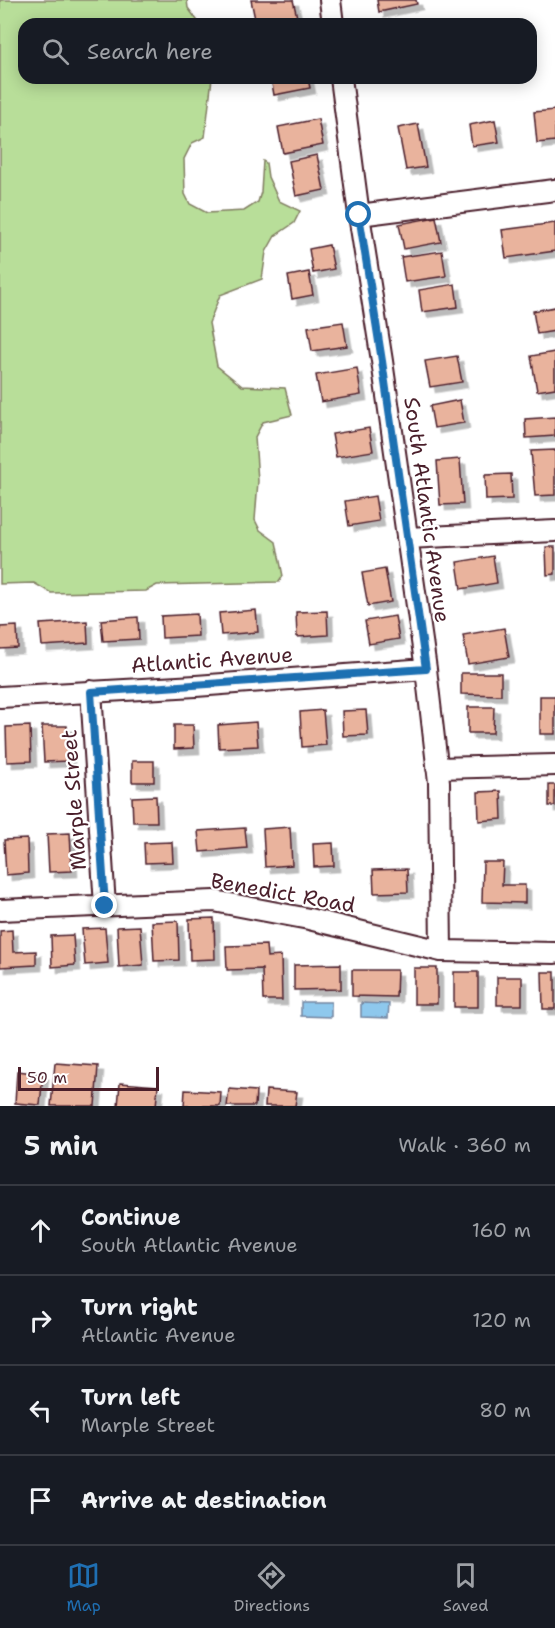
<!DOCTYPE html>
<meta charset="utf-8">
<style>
:root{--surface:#171b24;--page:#20242c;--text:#f1f3f6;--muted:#9ea1a6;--line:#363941;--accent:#1f6fb2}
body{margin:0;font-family:"Shantell Sans",sans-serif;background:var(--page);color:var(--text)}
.scale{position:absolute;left:18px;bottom:15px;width:141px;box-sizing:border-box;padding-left:6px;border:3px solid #4a1f2b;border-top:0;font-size:16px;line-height:21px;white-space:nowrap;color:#4a1f2b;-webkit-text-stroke:4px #fff;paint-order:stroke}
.stop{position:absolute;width:18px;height:18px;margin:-14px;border:4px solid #1f6fb2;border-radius:50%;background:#fff}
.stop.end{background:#1f6fb2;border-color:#fff;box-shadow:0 2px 6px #0008}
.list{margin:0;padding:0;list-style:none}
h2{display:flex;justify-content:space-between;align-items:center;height:78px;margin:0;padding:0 24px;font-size:26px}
h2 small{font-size:20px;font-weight:400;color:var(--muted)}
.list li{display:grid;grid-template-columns:39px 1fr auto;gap:18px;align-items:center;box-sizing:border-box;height:90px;padding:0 24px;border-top:2px solid var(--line)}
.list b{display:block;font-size:22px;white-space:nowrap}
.list p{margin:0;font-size:20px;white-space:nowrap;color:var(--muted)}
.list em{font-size:20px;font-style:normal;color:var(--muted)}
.icon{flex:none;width:33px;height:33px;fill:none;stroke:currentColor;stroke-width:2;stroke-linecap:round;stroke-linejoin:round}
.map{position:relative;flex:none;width:555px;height:1106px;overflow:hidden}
.search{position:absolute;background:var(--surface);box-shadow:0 3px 15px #0003;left:18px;right:18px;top:18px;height:66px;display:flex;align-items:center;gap:15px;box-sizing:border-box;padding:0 21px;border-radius:18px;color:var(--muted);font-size:22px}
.sheet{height:438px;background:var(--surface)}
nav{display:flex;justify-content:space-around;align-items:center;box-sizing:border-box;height:84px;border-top:2px solid var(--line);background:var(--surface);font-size:16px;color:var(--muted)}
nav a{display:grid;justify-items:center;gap:3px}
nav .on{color:var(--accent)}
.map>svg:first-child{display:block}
</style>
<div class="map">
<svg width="555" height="1106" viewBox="0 0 555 1106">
<defs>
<filter id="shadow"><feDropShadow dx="5.5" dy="5.5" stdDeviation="0" flood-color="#0004"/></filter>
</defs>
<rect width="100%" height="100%" fill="#fff"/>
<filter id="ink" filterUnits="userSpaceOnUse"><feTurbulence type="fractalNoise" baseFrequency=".0167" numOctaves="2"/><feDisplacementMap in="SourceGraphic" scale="12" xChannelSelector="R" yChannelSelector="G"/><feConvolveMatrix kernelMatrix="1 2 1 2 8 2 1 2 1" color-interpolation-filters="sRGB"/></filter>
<g filter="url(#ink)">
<path fill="#b8de99" stroke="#817e62" stroke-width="1.5" d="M0,0H187L188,8L200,24H24V78H212L205,137L192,143L184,159L185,194L190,204L207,213L244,211L258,202L261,192L263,161L266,163L268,177L279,201L300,211L294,223L275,236L266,252L262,279L220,295L209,323L217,366L242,386L285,388L292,415L263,422L255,437L258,481L255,520L260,530L276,542L283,576L279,582L157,585L146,591L51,593L34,583L0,584Z"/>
<path fill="#8ec8ed" stroke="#73849f" stroke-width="1.5" d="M301,1002H331V1017L301,1016Z
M361,1003L389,1004L388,1018L361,1017Z"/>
<path fill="#e9b39d" stroke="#4a1f2b" stroke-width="1.5" filter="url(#shadow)" d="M251,0H293L297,17L256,24Z
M377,0H416L417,4L379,12Z
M271,78H308L310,88L274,95Z
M555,110V141L537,143L534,112Z
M318,119L323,145L283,153L278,127Z
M495,120L499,142L472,146L469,125Z
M418,124L426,167L406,170L398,128Z
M317,155L324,190L296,196L289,161Z
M436,217L441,242L404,249L399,224Z
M555,223V251L506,258L502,230Z
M329,245L334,269L313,273L309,249Z
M442,251L446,276L405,282L401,257Z
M309,272L313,295L292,299L288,276Z
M455,284L458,307L422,312L419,290Z
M555,307V331L537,334L533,311Z
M343,322L347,346L312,351L308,327Z
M555,352V388L537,391L531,356Z
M457,356L462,382L430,387L425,361Z
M357,368L361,395L321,402L316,375Z
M460,400L464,423L434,428L430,406Z
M555,417V436L526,438L525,419Z
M369,428L373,451L336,457L332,434Z
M555,450V495L535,496L531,451Z
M460,459L463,504L440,505L437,461Z
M511,474L512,499L486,500L485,475Z
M375,496L379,521L349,526L345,501Z
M546,547H555V574L547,575Z
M493,556L497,583L461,589L457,562Z
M385,569L391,602L368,606L362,573Z
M256,610L258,632L221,635L219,613Z
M327,611L328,635L297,637L296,612Z
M197,614L198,636L162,638L161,616Z
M395,616L399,639L369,644L365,621Z
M138,617L139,639L103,641L101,620Z
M87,621L88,643L42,646L40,624Z
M17,626L18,648L0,649V627Z
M504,628L509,657L468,664L463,635Z
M461,673H501V695L461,694Z
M540,696H555V734H540Z
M468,707H494L493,733H468Z
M323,710L326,745L302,747L300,712Z
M366,710L368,735L343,736L342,711Z
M256,722L258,746L219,748L218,725Z
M174,725H193L194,748L174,749Z
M30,726L31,761L7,762L6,727Z
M42,726H67L69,761L44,762Z
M132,761H154V782H132Z
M549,785H555V806H549Z
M501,791L502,819L479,821L478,792Z
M156,796L157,822H133L132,797Z
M290,827L292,865L265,867L263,829Z
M245,828L247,848L200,852L198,831Z
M70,833L72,871L49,872L47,834Z
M27,839L28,873L6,875L4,840Z
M172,842L173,862L145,863L144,843Z
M333,843L334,866L314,867L313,844Z
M483,862H503L502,885H525V903L482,902Z
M407,869L408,892L374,893L373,870Z
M214,918L215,959L190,960L189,919Z
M178,921L179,960L154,961L152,922Z
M140,926L143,965L119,967L117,927Z
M105,928L108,963L85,965L82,929Z
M12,930L13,952L36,951V965L0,967V931Z
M73,935L75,965L52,967L51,936Z
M266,945L267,957L281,956L282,1000H263L262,969L227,970L226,946Z
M341,964V989L294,990V965Z
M414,968H437V1004H414Z
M352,970H397L396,997L352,996Z
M454,972H478V1007H454Z
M542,972H555V1009H543Z
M497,977H522V1005H497Z
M55,1063L98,1066L95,1106H51Z
M17,1071L43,1074L40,1105L15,1103Z
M120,1083L158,1086L156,1106H118Z
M229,1089L256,1091L255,1106H227Z
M185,1090L221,1092L220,1106H184Z
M266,1090L297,1092L295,1106H265Z"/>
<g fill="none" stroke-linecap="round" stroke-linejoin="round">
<g stroke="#4a1f2b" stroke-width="24">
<path id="minor" d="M330,0L333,24
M341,78L359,215L382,361L426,669L439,782L441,951
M359,215L555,190
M407,538L555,531
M91,691L105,906
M0,697L196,686L426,669
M437,768L555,765
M0,910L214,901L309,919L441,951L555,953"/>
</g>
<use href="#minor" stroke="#fff" stroke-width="20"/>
</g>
</g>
<g fill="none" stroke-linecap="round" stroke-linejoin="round" filter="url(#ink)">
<path stroke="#1f6fb2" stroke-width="8" d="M105,906L91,692L426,669L382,361L359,215"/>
</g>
<g text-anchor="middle" stroke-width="4.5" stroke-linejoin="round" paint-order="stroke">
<g font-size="21" fill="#4a1f2b" stroke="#fff">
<text transform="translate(427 510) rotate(82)" y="7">South Atlantic Avenue</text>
<text transform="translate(212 660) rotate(-4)" y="7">Atlantic Avenue</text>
<text transform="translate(74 800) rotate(-94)" y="7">Marple Street</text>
<text transform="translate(283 893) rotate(10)" y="7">Benedict Road</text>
</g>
</g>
</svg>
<div class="scale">50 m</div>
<div class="stop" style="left:359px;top:215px"></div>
<div class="stop end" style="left:105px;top:906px"></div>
<div class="search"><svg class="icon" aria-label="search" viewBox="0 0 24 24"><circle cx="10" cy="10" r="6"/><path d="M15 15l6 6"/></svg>Search here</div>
</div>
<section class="sheet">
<h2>5 min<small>Walk · 360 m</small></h2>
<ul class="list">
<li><svg class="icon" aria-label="ahead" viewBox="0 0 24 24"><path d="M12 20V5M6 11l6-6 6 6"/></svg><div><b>Continue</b><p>South Atlantic Avenue</p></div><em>160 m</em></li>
<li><svg class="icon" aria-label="right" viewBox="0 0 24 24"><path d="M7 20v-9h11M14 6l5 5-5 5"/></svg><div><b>Turn right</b><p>Atlantic Avenue</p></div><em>120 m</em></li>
<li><svg class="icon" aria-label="left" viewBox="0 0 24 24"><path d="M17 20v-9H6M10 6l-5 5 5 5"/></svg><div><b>Turn left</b><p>Marple Street</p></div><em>80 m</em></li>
<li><svg class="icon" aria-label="arrive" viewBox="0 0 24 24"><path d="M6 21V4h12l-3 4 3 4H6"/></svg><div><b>Arrive at destination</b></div></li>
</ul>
</section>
<nav>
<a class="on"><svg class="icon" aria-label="map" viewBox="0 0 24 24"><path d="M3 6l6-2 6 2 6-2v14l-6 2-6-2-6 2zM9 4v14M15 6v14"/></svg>Map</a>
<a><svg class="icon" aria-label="directions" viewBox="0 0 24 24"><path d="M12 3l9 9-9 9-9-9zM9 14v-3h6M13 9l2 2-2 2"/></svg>Directions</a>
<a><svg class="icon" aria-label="saved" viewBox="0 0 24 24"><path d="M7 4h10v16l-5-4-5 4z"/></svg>Saved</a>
</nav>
